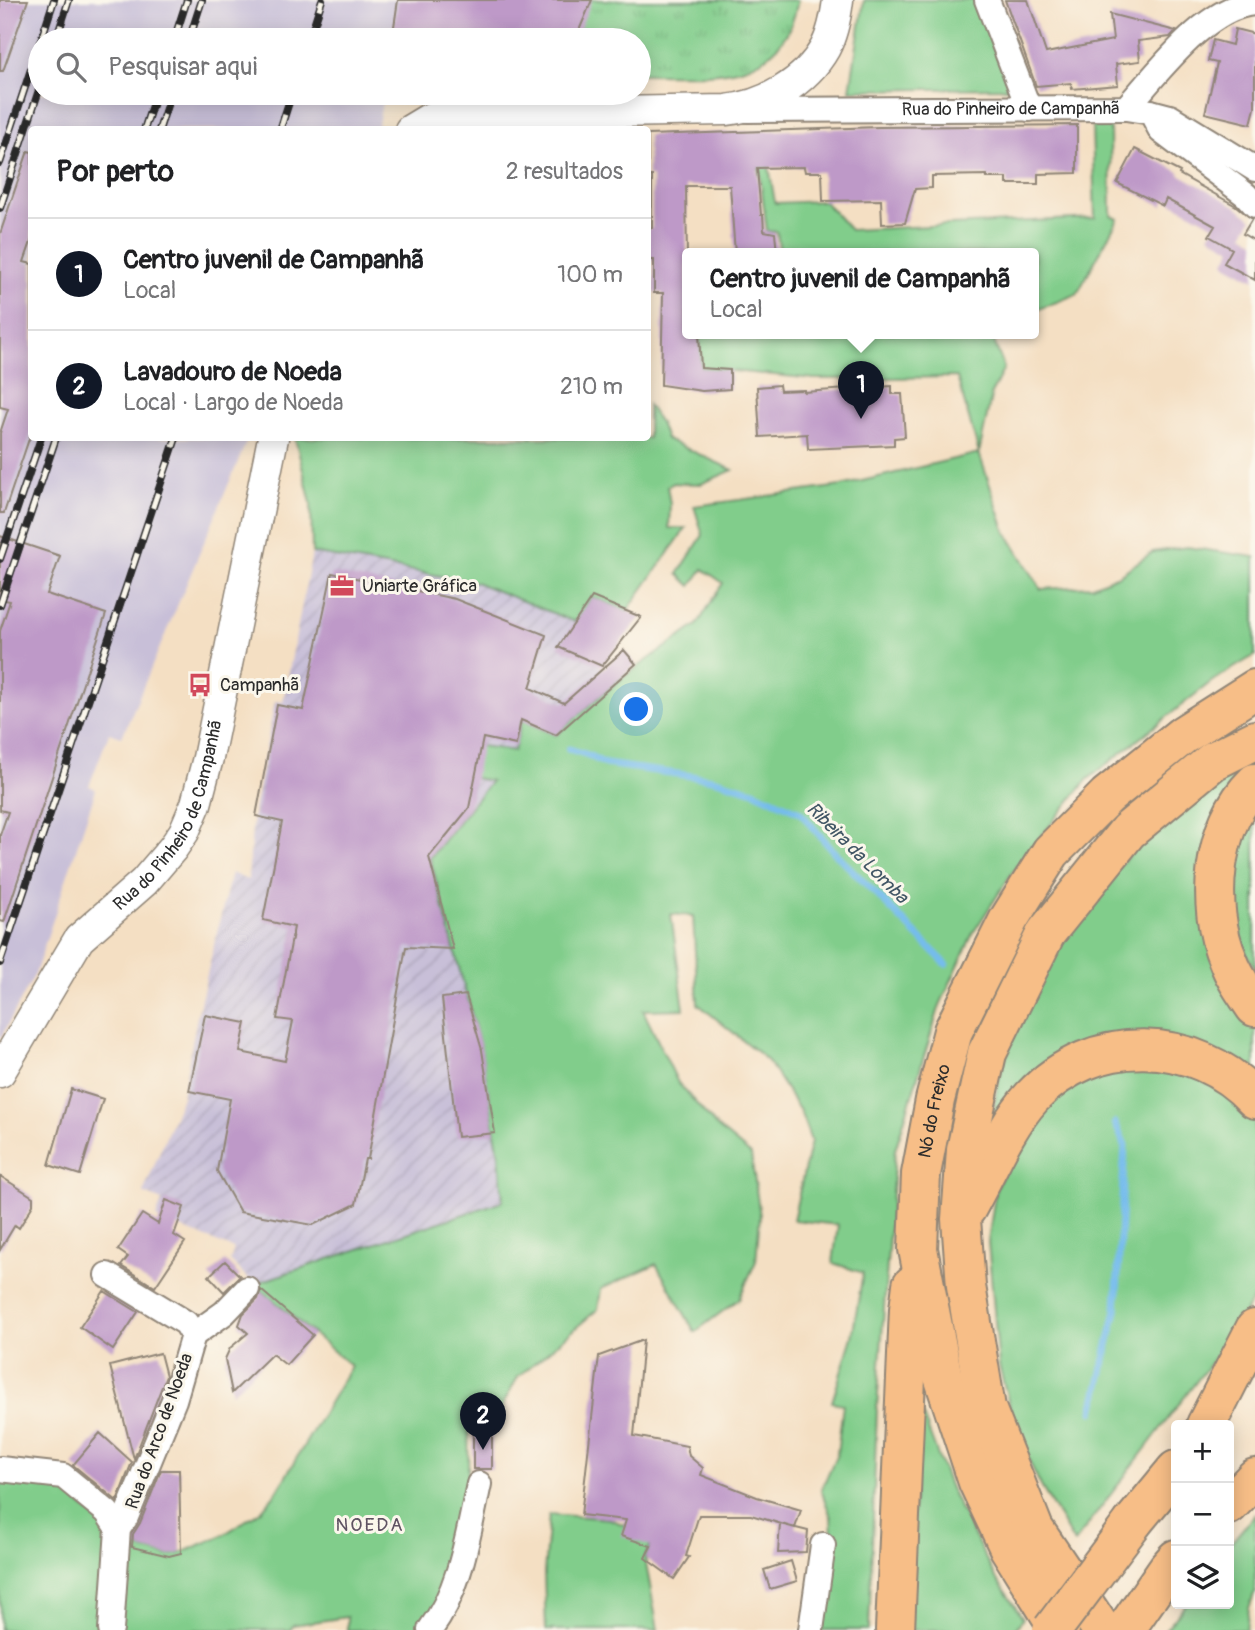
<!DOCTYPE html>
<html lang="pt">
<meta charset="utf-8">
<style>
:root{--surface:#fff;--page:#f2f2f2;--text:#202124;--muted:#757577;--line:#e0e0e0;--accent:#111827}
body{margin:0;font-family:Pangolin,sans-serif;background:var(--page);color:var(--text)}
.controls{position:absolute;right:21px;bottom:21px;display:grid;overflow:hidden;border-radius:7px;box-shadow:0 4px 18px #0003}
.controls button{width:63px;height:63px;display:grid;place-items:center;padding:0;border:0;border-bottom:2px solid var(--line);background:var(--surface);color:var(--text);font:35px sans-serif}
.you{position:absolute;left:637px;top:710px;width:24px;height:24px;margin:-18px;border:5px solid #fff;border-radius:50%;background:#1a73e8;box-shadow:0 0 0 10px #1a73e833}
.badge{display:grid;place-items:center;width:46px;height:46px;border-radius:50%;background:var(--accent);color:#fff;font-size:23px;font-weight:700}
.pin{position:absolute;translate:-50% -58px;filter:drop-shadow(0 2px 4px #0008)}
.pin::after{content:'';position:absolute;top:37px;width:24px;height:21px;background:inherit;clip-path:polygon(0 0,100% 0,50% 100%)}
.popup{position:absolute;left:682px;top:248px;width:357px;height:91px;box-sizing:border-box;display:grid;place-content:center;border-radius:7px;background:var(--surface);filter:drop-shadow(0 2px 5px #0005);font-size:23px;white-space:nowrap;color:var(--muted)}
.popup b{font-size:26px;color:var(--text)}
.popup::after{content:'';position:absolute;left:50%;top:100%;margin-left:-14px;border:14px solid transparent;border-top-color:var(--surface)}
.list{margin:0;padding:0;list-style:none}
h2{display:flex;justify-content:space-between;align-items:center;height:91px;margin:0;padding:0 28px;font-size:30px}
h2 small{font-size:23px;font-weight:400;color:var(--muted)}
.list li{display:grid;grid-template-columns:46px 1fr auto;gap:21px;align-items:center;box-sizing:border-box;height:112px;padding:0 28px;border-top:2px solid var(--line)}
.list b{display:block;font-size:26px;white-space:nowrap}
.list p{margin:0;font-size:23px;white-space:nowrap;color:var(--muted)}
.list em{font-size:23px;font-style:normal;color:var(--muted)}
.icon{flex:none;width:38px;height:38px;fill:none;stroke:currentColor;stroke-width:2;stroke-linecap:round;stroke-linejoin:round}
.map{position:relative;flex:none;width:1255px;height:1630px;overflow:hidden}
.search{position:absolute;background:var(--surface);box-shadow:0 4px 18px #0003;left:28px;top:28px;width:623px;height:77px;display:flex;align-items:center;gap:18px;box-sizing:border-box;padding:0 24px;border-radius:38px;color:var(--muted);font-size:26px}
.panel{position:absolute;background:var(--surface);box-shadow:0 4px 18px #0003;left:28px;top:126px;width:623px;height:315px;border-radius:7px}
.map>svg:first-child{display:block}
</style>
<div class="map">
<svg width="1255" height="1630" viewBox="0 0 1255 1630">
<defs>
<pattern id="industrial-furrows" width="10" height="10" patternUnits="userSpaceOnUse" patternTransform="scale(1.75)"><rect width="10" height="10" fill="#c8bfd8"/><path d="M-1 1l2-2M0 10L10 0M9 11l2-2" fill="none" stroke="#aca4ba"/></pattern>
<pattern id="park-tufts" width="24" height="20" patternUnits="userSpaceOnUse" patternTransform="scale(1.75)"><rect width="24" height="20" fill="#81cd8b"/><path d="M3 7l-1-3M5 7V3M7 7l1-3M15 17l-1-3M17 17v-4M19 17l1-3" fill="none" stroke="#70b078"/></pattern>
</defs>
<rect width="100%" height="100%" fill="#fbf7ec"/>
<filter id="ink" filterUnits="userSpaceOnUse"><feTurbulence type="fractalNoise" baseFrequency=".0143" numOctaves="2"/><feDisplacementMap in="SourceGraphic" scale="14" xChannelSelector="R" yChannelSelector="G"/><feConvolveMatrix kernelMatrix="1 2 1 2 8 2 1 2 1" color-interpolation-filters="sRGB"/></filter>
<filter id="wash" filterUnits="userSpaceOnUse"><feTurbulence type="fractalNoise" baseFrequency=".00686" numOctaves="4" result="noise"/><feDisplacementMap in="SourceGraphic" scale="28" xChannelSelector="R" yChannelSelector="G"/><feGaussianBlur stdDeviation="1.57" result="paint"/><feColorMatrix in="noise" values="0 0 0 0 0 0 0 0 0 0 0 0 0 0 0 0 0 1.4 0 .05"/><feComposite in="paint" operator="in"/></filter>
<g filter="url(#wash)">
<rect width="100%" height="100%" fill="#f4dfc3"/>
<path fill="url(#industrial-furrows)" d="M312,553L475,582L609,635L593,658L615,683L556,735L522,721L514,751L430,858L481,1050L499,1155L503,1201L254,1284L230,1261L234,1249L156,1218L162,1201L143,1193L182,1097L197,1017L231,873L248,880L253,816L275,701L283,702Z"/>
<path fill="#c8bfd8" d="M0,0H398L392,40H40V93H384L377,129L32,130V438H248L122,737L109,733L89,786L96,789L35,974L0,1039Z"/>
<path fill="#81cd8b" stroke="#567c5b" stroke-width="2" d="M864,0H976L1009,88L850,90Z
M1092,126L1110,127L1111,215L1118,219L1077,294L1034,311V253H780L777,232L767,231L755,137L764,136L775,203L824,201L850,230L1095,218Z
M699,333H991L1004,368L992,392L979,453L1005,530L1041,589L1092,586L1119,575L1153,552L1187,547L1255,557V655L1211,682L1087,780L1016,867L973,933L940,1005L895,1150L877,1408L869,1630H822L832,1536L831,1517L821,1490L837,1454L843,1404L832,1402L852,1337L863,1273L833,1263L838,1225L793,1220L811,1141L800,1111L767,1060L698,1004L693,916L671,914L684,1009L643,1010L678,1083L716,1126L751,1155L760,1216L756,1261L739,1299L695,1332L656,1264L601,1289L598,1309L518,1377L504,1402L498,1424H469L468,1475L458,1537L444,1595L419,1630H347V1617L293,1625L290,1630H117L126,1545L168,1556L181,1553L223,1535L262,1510L276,1493L351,1366L254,1284L503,1201L499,1155L481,1050L430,858L491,781L474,778L454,742L514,751L522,720L556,735L615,683L697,625L723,583L703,569L691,586L678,574L703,535L694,506L841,486L979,453L957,377L815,379L701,368Z
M648,405L660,423L666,439L733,470L701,484L674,483L667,486L670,504L669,528H686L627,611L592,597L575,622L475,582L312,553L311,503L295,438H648Z
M1248,764L1227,790L1234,1002L1255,1027V1080L1151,1036L991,1125L999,1077L1016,1028L1042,971L1098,889L1179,801Z
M1255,804V968L1243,948L1231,905L1228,860Z
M1107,1066L1180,1068L1238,1101L1255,1122V1296L1224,1345L1074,1543L1041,1486L1018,1438L999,1366L988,1242L996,1187L1047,1099Z
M922,1413L950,1488L994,1575L1023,1618L1015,1630H902Z
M0,1476L56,1484L96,1518L112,1537L102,1630H0Z
M549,1514L610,1519L654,1537L645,1558L658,1630H546L544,1573Z
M1255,1514V1591L1249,1608L1246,1630H1165L1186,1604H1229V1545Z"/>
<path fill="url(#park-tufts)" stroke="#567c5b" stroke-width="2" d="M464,0H798C782,88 708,73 639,74V40H447Z"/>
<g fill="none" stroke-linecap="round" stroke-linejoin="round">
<path stroke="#75bcec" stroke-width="7" d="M569,749L588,755L605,764L713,779L754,791L800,812L834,852L946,964
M1093,1411L1116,1310L1125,1145L1115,1123"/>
</g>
<g id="blocks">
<path fill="#be99c8" d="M0,0H28L3,71H0Z
M398,0H592L575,40H392Z
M1005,0H1028L1046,53L1113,40L1110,14L1176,31L1170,37L1138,41L1140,61L1116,64L1118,85L1072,89L1071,83L1036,86Z
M1235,29L1255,34V108L1251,124L1205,113L1217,63L1208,61L1213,40L1232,45Z
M1077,125V173L1038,174V184H1007V178H987V175L932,176V188L915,189L905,223L882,224L881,200L823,201L822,172H805L804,167L757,168L761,215H763L764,231L775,233L777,253H735L730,186H686L688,333H699L701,368L730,370V389L702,391L661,385L663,293H654V260H648V228H652V176H648V135L879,127Z
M1135,149L1180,172L1179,174L1236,206L1252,219L1243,234L1255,241V280L1224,263L1232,249L1209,236L1215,226L1166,199L1163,206L1117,183Z
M28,151L32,152V239L24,262L32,264V430L4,513H0V433L8,409L0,407V234Z
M779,385L780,391L804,390V392L892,386V394H902L905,437L894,438V445L808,449L807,434L760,437L757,387Z
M0,536L60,556L47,594L106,614L4,922L0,921V835L8,812L0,810V631L10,601L0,599Z
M332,573L455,599L546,635L530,688L564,703L624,650L636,664L556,735L521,720L516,745L483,738L469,808L429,857L453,949L406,947L368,1159H365L356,1204L313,1225L240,1212L217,1171L230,1099L189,1091L205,1015L246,1023L240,1052L285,1061L293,1021L277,1019L294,927L263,920L282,822L256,816L277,705L303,710Z
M592,597L641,617L602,666L558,647Z
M466,995L482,1050L495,1133L457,1137L442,998Z
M71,1089L103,1099L80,1175L49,1165Z
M0,1176L33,1197V1205L19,1228L15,1225L0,1250Z
M166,1200L184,1207L174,1235L185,1242L155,1287L121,1266L128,1257L118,1250L142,1214L158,1224Z
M225,1261L240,1276L224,1292L209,1276Z
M261,1290L313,1335L286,1365L272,1354L232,1393L225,1359L230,1348L248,1333L239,1325L243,1314L258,1299Z
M104,1291L138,1312L113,1350L80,1327Z
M643,1340L634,1436L687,1446L689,1456L703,1468L701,1475L757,1497L801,1510L795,1528L751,1515H699L686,1556L689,1557L674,1579L645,1558L651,1546L621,1536L626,1520L581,1515L599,1356Z
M160,1353L166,1376L134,1459L110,1366Z
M473,1432H492V1469H473Z
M100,1433L132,1462L117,1501L73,1465Z
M161,1470H179L181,1553L169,1556L132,1547L133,1534L140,1523Z
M780,1524L808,1531L806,1552L778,1553Z
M791,1561L797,1581L770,1589L764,1570Z"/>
</g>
</g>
<g filter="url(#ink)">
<use href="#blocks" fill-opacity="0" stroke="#908577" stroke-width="2"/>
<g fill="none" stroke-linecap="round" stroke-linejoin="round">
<g stroke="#908577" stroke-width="28">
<g id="minor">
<path d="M987,0L1029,109"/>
<path d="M1126,108L1151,112L1161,131L1246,195L1255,205"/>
<path id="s1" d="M747,110L1126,108C1157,74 1206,6 1255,3"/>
<path d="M1151,112L1170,117L1255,169"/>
<path d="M107,1275L186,1323L193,1335L174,1400L126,1517L118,1529L111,1630"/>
<path d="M193,1335L224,1313L247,1289"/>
<path d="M0,1469L63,1476L107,1512L118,1529"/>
<path d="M430,1630C461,1589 468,1534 479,1484"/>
<path d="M811,1630L823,1545"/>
</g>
</g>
<g stroke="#908577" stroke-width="33">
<g id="tertiary">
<path d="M410,130L430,118L451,115L726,110C765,106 806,82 825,48C833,33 836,16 838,0"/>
<path id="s2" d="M0,1072L79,939L144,882L173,848L184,832L196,804L208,758L273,438"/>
</g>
</g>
<g stroke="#908577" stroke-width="42">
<g id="motorway">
<path d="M1255,783C1212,825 1205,906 1228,960C1234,977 1245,992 1255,1007"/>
<path d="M967,1208C986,1174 1006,1125 1032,1097C1093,1032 1195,1034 1255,1099"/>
<path d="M1206,1425L1255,1329"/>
<path d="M1229,1505L1255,1478"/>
<path d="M1133,1522L1176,1470"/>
<path d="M895,1630L909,1309L912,1285"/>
<path id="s3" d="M1060,1630L1009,1548L978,1482L942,1373L918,1249L921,1174L935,1100L953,1031L1009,919L1051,852L1107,796L1183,735L1255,689"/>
<path d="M1102,1630L1034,1529L986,1408L966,1286L961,1219L966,1150L987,1053L1046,933L1128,831L1213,761L1255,740"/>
<path d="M1125,1630L1168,1568L1176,1559"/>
</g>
</g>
<use href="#minor" stroke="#fff" stroke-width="24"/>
<use href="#tertiary" stroke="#fff" stroke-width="30"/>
<use href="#motorway" stroke="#f7be87" stroke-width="38"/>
<g stroke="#2b2b2b" stroke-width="8">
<path id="rail" d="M41,40L54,0
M56,40L69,0
M174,40L187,0
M189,40L202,0
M309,40L322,0
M144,130L156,93
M159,130L171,93
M280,130L292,93
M0,163L40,42
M0,208L40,87
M0,559L41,438
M0,605L56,438
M0,963L176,438"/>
</g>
<use href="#rail" stroke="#fbf7ec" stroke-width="5" stroke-dasharray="16" stroke-linecap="butt"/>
<g stroke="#908577" stroke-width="42" stroke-linecap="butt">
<path id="motorway-bridge" d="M1052,1630L1133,1522"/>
</g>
<use href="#motorway-bridge" stroke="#f7be87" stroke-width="38"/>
</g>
</g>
<defs>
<g id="office-bare" transform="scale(1.89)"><path d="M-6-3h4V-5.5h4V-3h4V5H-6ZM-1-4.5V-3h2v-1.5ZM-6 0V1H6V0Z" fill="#d1495b" stroke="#fbf7ec" stroke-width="2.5" paint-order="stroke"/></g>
<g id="bus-bare" transform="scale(1.89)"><path d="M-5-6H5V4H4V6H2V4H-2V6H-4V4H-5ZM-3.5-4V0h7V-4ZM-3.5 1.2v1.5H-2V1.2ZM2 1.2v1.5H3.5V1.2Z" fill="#d1495b" stroke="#fbf7ec" stroke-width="2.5" paint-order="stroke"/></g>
</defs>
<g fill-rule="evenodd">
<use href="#office-bare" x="342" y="586"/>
<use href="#bus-bare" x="200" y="685"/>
</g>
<g text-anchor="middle" stroke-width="6" stroke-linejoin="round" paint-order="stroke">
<g font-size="18" fill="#2b2b2b" stroke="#fbf7ec">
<text dy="6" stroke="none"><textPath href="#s1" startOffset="264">Rua do Pinheiro de Campanhã</textPath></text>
<text dy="6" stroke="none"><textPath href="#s2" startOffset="313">Rua do Pinheiro de Campanhã</textPath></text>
<text dy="6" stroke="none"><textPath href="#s3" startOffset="550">Nó do Freixo</textPath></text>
<text transform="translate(159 1431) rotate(-70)" y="6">Rua do Arco de Noeda</text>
</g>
<g font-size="18" fill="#2b2b2b" stroke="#fbf7ec" text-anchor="start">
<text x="362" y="592">Uniarte Gráfica</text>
<text x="220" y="691">Campanhã</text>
</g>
<g font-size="19" font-style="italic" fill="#415665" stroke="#fbf7ec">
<text transform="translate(858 852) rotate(45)" y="7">Ribeira da Lomba</text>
</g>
<g font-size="19" letter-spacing="2" fill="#5e5262" stroke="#fbf7ec">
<text x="370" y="1531">NOEDA</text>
</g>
</g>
</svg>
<div class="controls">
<button>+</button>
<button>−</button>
<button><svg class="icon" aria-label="layers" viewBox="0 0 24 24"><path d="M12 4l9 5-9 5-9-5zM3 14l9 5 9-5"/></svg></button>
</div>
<div class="you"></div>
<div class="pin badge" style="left:861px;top:419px">1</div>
<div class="popup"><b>Centro juvenil de Campanhã</b>Local</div>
<div class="pin badge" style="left:483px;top:1450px">2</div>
<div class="search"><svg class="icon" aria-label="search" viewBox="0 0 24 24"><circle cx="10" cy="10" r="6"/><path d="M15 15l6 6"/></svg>Pesquisar aqui</div>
<section class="panel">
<h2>Por perto<small>2 resultados</small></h2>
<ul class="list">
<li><span class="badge">1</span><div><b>Centro juvenil de Campanhã</b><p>Local</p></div><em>100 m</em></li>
<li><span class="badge">2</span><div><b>Lavadouro de Noeda</b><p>Local · Largo de Noeda</p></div><em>210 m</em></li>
</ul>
</section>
</div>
